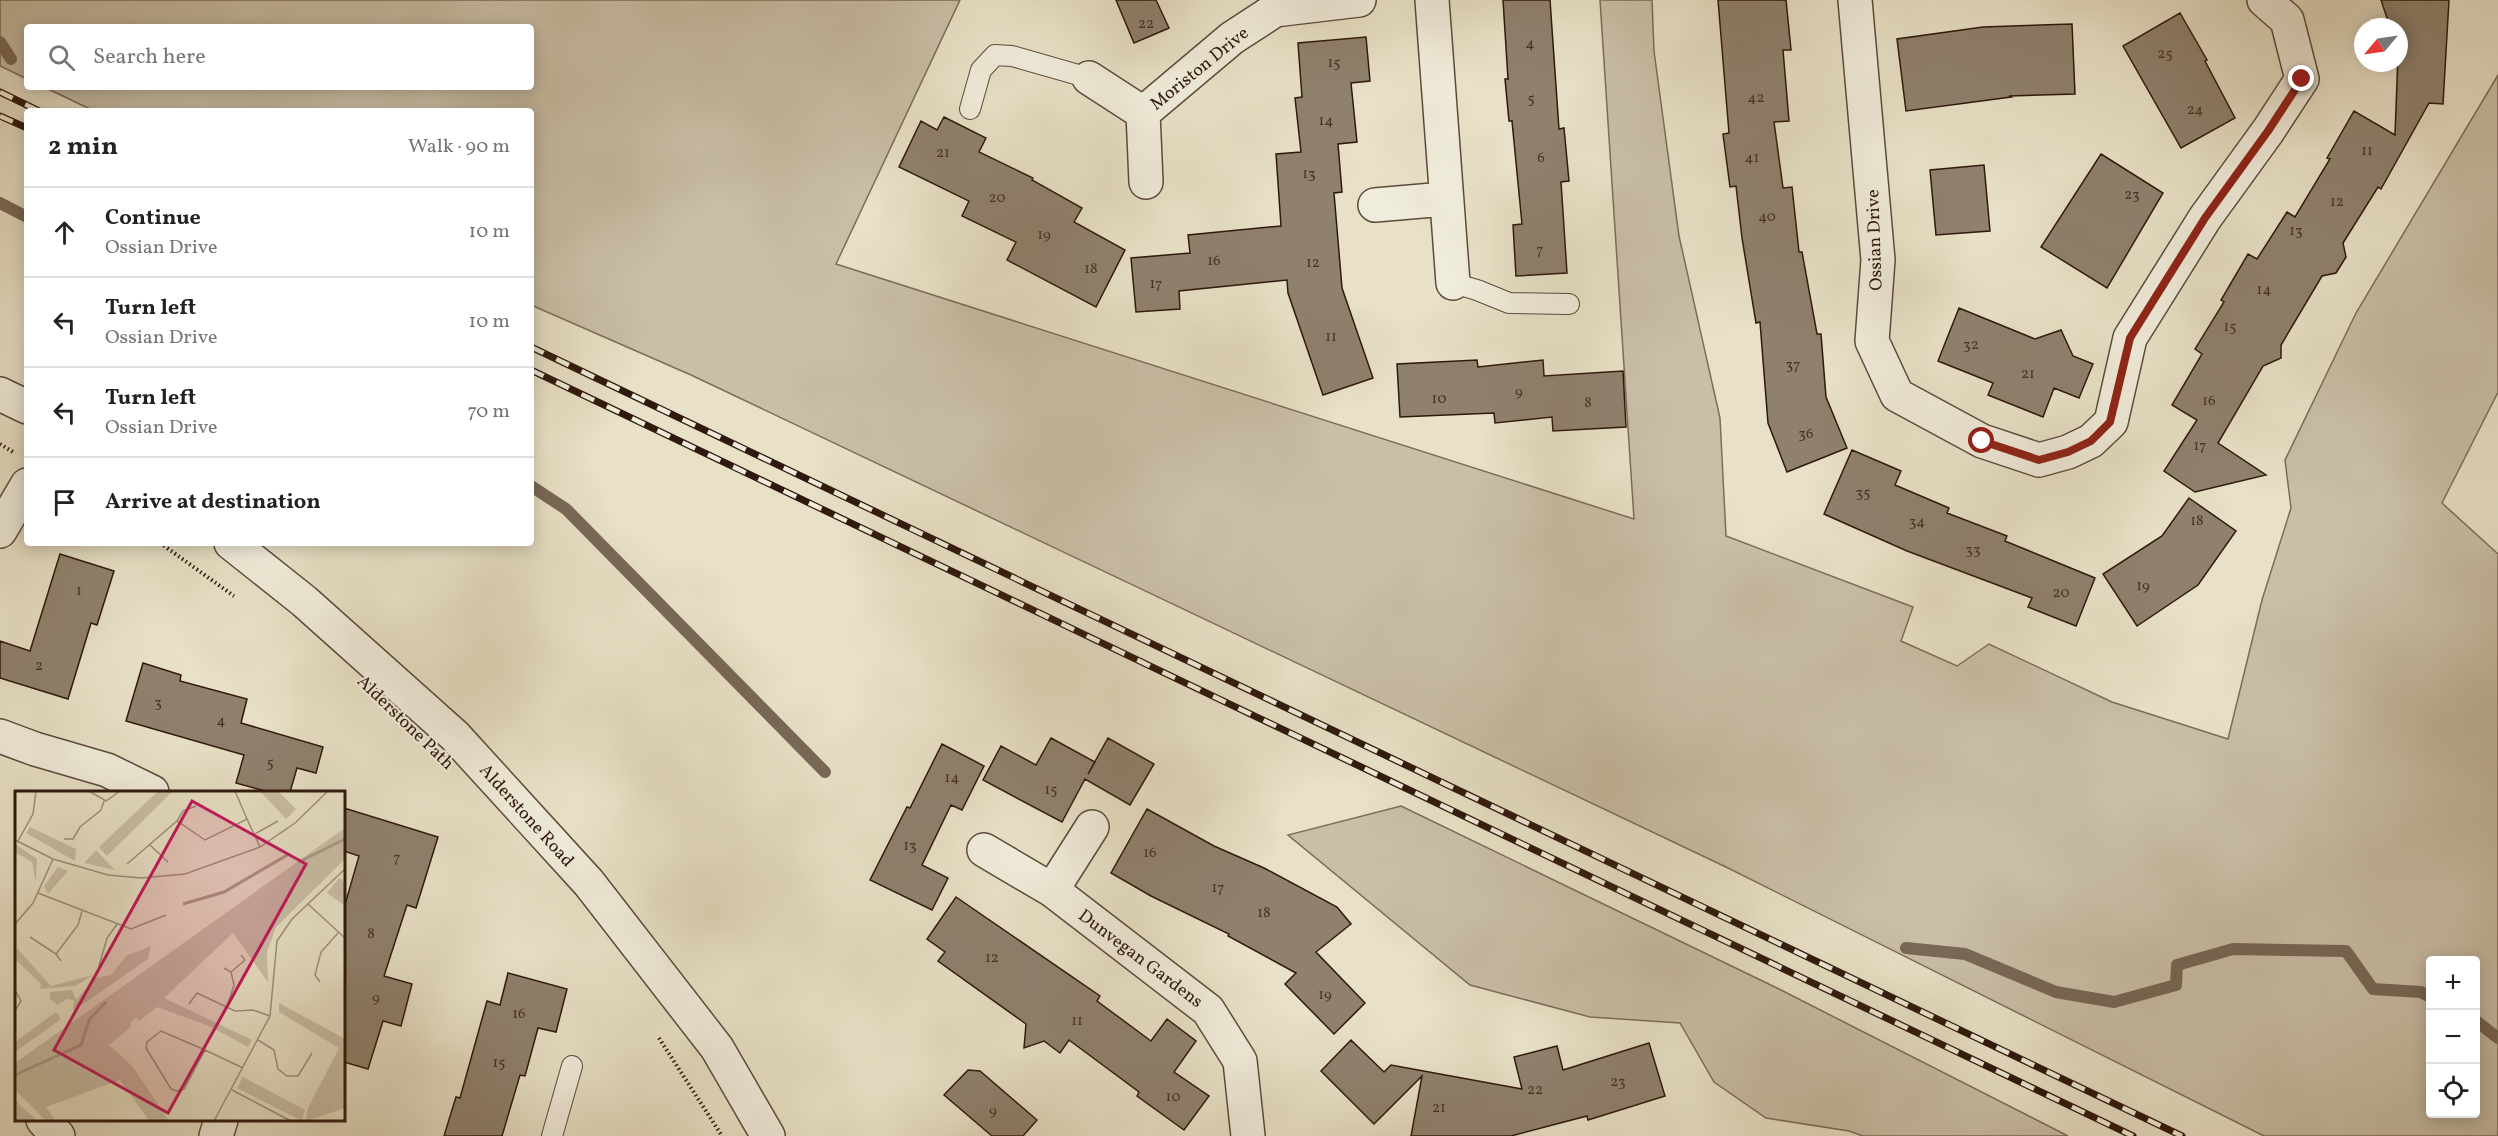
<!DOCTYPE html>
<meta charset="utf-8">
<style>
:root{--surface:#fff;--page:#f2f2f2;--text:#222;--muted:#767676;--line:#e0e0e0}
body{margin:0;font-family:Vollkorn,serif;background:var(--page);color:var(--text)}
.controls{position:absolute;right:18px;bottom:18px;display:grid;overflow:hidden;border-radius:6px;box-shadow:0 3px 15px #0003}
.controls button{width:54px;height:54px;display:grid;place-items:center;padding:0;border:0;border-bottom:2px solid var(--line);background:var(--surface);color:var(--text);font:30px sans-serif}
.compass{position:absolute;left:2354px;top:18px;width:54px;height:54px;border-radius:50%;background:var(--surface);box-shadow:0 3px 15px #0003;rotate:241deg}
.stop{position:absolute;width:18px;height:18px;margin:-14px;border:4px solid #8f2418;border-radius:50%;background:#fff}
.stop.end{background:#8f2418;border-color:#fff;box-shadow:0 2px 6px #0008}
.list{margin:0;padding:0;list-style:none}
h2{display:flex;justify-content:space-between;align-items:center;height:78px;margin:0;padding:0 24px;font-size:26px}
h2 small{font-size:20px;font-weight:400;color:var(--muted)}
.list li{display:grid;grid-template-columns:39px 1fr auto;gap:18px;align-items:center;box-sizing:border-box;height:90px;padding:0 24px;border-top:2px solid var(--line)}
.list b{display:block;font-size:22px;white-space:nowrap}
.list p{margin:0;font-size:20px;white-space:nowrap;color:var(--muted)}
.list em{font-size:20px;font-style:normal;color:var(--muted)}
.icon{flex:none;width:33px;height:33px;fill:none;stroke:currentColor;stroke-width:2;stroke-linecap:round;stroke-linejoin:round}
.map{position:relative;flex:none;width:2498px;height:1136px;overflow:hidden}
.search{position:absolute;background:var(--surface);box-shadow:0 3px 15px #0003;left:24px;top:24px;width:510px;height:66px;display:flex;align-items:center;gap:15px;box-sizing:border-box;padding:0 21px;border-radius:6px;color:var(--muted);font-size:22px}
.panel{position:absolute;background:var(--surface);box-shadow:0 3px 15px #0003;left:24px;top:108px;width:510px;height:438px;border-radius:6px}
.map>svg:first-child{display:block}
</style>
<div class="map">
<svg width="2498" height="1136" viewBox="0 0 2498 1136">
<rect width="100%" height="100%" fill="#e8e1c7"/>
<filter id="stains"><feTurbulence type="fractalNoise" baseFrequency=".00333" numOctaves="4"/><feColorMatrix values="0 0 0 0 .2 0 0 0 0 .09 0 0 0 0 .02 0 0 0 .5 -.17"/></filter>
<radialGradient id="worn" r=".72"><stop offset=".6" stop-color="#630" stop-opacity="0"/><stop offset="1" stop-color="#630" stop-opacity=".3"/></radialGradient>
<path fill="#c9bfa7" stroke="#7c6c5a" stroke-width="1.5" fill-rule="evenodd" d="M0,0H960L836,264L1634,519L1600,0H1652L1654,51L1679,236L1720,418L1726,536L1913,607L1901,641L1957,666L1989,644L2112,702L2228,739L2262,600L2291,508L2285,460L2356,313L2498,75V392L2442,503L2498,554V1136H2264L1728,868L691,375L531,305V111H94L44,87H531V27H27V79L0,66ZM2476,960V1114H2430V960Z
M1401,806L1779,989L2068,1136H1863L1849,1131L1766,1118L1714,1082L1680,1023L1590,1017L1470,985L1288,835Z"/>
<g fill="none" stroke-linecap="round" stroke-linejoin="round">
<path stroke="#786857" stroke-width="12" d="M0,42L11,59
M0,203L27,217
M531,486L566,509L825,772
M1906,948L1965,954L2056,992L2114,1002L2176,985L2177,965L2233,949L2346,951L2373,989L2421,992L2430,997
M2476,1021L2498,1038"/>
</g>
<path fill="#8f816e" stroke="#2f180d" stroke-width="1.5" d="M1116,0H1156L1169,28L1134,43Z
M1503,0H1550L1559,129L1564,128L1569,181L1561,182L1567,273L1516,276L1513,225L1522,224L1512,121H1509L1505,79H1508Z
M1718,0H1786L1791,50H1783L1789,121L1774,122L1783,188L1792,187L1799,252H1802L1817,334H1821L1826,397L1847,448L1787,472L1768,423L1760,322L1756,323L1742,238L1736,186L1730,187L1723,134L1729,133Z
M2381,0H2449L2443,104L2429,103L2381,189L2378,187L2343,243L2346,257L2336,273L2322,276L2281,345V358L2263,366L2218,443L2266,475L2195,492L2164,471L2197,420L2172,405L2202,354L2195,349L2224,302L2221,300L2248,254L2257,259L2287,212L2295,217L2330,159L2327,158L2354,111L2395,135L2399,27H2390Z
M2180,13L2207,60L2205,61L2235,118L2181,148L2123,46Z
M2072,24L2075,94L2009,96L2011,97L1906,111L1897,39L1983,27Z
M1366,37L1370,81L1351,83L1357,142L1338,144L1342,192L1334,193L1342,288L1373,378L1323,395L1288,293L1287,280L1179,291L1180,309L1136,312L1131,258L1190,253L1188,235L1281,226L1276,154L1301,152L1295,98L1302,97L1298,43Z
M944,117L986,138L979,152L1033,178L1032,180L1082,208L1074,222L1125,250L1096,307L1007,260L1016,242L962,216L969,201L899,167L921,121L937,130Z
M2101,154L2163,193L2107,288L2041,247Z
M1984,165L1990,231L1936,235L1930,170Z
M1959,308L2035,339L2061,330L2073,356L2093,364L2079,398L2054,388L2043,417L1988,395L1993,383L1938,361Z
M1477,360L1478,367L1543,360L1544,376L1623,371L1626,427L1553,431L1552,417L1495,423L1494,413L1400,417L1397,364Z
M1852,450L1901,471L1895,485L1949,508L1947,513L2007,536L2005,541L2095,578L2076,626L2028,607L2032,598L1907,551L1824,514Z
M2189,498L2236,531L2198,585L2137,626L2103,574L2162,536Z
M60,554L114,571L97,625L91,623L68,699L0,678V641L30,651Z
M143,663L181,675L180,681L247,699L241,723L323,747L316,773L297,768L290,792H269L236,783L244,755L126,721Z
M1051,738L1095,762L1088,774L1108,738L1154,764L1130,805L1085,779L1062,822L983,780L1001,746L1036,765Z
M942,744L984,766L962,810L951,805L922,865L948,878L932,910L870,880L907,807L910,808Z
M344,808L438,837L416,908L407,905L384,976L412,984L401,1026L383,1021L368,1069L344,1062V908L359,856L344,851Z
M1147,809L1214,846L1264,868L1337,907L1351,924L1316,952L1365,1003L1334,1034L1285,984L1296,973L1228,936L1229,934L1151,896L1111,873Z
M956,897L1100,996L1097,1001L1151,1041L1167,1019L1196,1041L1174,1072L1209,1096L1184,1130L1137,1096L1139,1092L1069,1040L1060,1053L1044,1041L1024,1048L1026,1024L938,961L945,952L927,939Z
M508,973L567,989L556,1032L538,1028L525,1076L520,1075L502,1136H444L456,1097L460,1098L487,1001L500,1005Z
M1351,1040L1384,1072L1391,1065L1522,1089L1514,1057L1557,1046L1563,1070L1649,1043L1665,1096L1588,1120L1587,1116L1511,1136H1411L1422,1076L1374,1124L1321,1071Z
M968,1070L980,1071L1037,1120L1023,1136H992L944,1095Z"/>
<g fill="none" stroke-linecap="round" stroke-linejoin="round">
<g stroke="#5d4a3c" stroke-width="22">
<path id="service" d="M970,109L981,70L995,55L1012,56L1089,78
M1453,283L1477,290L1509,303L1569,304
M552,1136L572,1066"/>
</g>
<g stroke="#5d4a3c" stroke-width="36">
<path id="minor" d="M1432,0L1453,283
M1855,0L1878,260L1872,341L1897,395L1982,441L2039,460L2068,452L2091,441L2111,422L2130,338L2205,218L2268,131L2302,79L2287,20L2264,0
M1089,78L1143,113
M1146,182L1143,113L1232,38L1275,10L1359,0
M1375,205L1445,199
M0,531L27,485
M0,736L35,749L107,770L152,792
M984,850L1052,890L1208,1010L1240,1061L1248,1136
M1052,890L1092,827
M43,1120L58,1136
M216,1136L221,1120"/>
</g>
<g stroke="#5d4a3c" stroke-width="36">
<path id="tertiary" d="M0,394L27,407
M231,543L304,601L455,736L589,883L717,1048L768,1136"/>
</g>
<path stroke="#2f180d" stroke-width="4" stroke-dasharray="1.5 3" stroke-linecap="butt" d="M0,444L13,452
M160,543L234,596
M659,1038L722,1136"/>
<use href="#service" stroke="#f0ecdb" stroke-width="20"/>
<use href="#minor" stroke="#f0ecdb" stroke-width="33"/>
<use href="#tertiary" stroke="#f0ecdb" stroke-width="33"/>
<g stroke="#2f180d" stroke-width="7">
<path id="rail" d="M0,92L39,111
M0,116L27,128
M531,347L2182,1136
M531,370L2133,1136"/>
</g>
<use href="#rail" stroke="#f0ecdb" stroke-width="4.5" stroke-dasharray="14" stroke-linecap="butt"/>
</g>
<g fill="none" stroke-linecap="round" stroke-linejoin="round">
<path stroke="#8f2418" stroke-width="8" d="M1982,441L2039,460L2068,452L2091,441L2110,422L2130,338L2205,218L2268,131L2302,79"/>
</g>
<g text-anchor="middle" stroke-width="4.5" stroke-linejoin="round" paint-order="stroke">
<g font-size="15" fill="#473225">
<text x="1146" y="28">22</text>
<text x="1530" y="48">4</text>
<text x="2165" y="58">25</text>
<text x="1334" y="67">15</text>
<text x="1756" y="102">42</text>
<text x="1531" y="103">5</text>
<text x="2195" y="114">24</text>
<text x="1326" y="125">14</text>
<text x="2367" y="155">11</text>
<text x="943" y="157">21</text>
<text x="1541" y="162">6</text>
<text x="1752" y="162">41</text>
<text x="1309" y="178">13</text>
<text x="2132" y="199">23</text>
<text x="997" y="202">20</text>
<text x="2337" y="206">12</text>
<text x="1767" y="221">40</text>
<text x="2296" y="235">13</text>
<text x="1044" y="239">19</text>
<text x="1540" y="254">7</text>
<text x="1214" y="265">16</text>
<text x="1313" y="267">12</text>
<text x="1091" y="273">18</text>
<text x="1156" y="288">17</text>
<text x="2264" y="294">14</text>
<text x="2230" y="331">15</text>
<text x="1331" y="341">11</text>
<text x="1971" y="349">32</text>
<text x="1793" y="369">37</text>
<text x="2028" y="378">21</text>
<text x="1519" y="396">9</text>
<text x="1439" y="403">10</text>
<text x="2209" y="405">16</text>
<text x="1588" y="407">8</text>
<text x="1806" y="438">36</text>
<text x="2200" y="450">17</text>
<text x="1863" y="497">35</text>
<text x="2197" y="525">18</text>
<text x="1917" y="526">34</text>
<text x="1973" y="554">33</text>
<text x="2143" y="590">19</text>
<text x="79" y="595">1</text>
<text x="2061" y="597">20</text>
<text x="39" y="670">2</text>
<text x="158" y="707">3</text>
<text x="221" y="725">4</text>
<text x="270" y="767">5</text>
<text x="952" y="782">14</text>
<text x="1051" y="794">15</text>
<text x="910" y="850">13</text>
<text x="1150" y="857">16</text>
<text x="397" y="862">7</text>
<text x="1218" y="892">17</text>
<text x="1264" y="917">18</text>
<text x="371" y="938">8</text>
<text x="992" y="962">12</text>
<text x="1325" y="999">19</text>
<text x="376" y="1002">9</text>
<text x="519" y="1018">16</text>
<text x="1077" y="1025">11</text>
<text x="499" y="1067">15</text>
<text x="1618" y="1086">23</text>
<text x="1535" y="1094">22</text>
<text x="1173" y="1101">10</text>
<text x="1439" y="1112">21</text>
<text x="993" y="1115">9</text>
</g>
<g font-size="18" fill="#2f180d" stroke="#f0ecdb">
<text transform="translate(1199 68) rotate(-39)" y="6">Moriston Drive</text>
<text transform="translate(1874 240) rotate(-92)" y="6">Ossian Drive</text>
<text transform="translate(406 722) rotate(44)" y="6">Alderstone Path</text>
<text transform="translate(527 815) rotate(48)" y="6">Alderstone Road</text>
<text transform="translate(1141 958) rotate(37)" y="6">Dunvegan Gardens</text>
</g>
</g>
<g transform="translate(15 791)">
<rect width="330" height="330" fill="#e8e1c7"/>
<path d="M143,0H158L92,65L84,56ZM245,0H263L281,18L271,28ZM15,36L61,58L60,70L11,42ZM330,37V68L261,136L252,161L253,191L218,142L149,207L237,249L233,256L194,235L142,216L124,230L121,227L116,231V236L94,254L118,276L154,330H134L105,289L31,316L41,330H31L0,299V272ZM0,53L22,68L21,92L17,71L0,61ZM81,59L100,79L69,72ZM43,76L53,80L33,103L29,95ZM324,87L330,91V115L312,102ZM0,155L36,195L78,184L60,195L25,198L26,193L0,168ZM136,155L133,168L58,220L59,209L52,208L42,214L35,208V201L57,199L61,209L81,187L96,184L111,165ZM264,212L330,248V317L291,330L292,319L324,257L264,221ZM41,221L46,228L0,261V251ZM228,286L290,319L287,330L222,297ZM0,308L6,315L23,330H0Z" fill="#c9bfa7"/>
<path fill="none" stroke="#a99d88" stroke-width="3" d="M284,71L330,48M168,113L209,101L274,63M0,284L66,254L74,229L91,211"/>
<path fill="none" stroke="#9e917d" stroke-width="1.5" d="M74,0L91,10L105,0M220,0L232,28M162,30L168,20L181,15M238,44L263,30M49,48H58L65,36L86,19L89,10M0,49L38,68L93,84L126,87L170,83L245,56L280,32L313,0M3,50L18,23L21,0M135,54L153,71M112,73L162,30L190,49L232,28L245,56M23,102L116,138L151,124M293,113L330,147M0,133L18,112L38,68M15,146L41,163M46,170L41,163L63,134L67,120M84,175L92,147L103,132M209,177L216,181L219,194L212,216M216,181L230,169L226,164M305,191L300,184L306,161L323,142M0,199L6,210L0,220M174,213L182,202L220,220L238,219L255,225M243,249L259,259L263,278L272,285H283L297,262M190,259L146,240L132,251L131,257L156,298L162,300L169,298L190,259L228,277M217,299L276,330M199,330L255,225L262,150L277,128L330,78"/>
<path fill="#c2185b" fill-opacity="0.15" stroke="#c2185b" stroke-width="3" d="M177,10L291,73L153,322L39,259Z"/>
<rect width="330" height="330" fill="none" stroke="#2f180d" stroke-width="3"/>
</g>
<rect width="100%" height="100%" filter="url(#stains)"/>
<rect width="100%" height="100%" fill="url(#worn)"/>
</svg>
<div class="controls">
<button>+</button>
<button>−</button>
<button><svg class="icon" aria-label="locate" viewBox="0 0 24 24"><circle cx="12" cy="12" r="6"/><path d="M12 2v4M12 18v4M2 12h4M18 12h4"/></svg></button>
</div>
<svg class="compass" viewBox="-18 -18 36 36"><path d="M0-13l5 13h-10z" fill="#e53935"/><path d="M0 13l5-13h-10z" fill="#767676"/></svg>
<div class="stop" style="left:1982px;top:441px"></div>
<div class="stop end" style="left:2302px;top:79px"></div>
<div class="search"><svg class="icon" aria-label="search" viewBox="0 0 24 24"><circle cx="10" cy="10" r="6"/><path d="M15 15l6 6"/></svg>Search here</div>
<section class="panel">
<h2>2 min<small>Walk · 90 m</small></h2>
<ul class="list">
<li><svg class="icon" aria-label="ahead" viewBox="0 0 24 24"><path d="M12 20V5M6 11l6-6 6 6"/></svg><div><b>Continue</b><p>Ossian Drive</p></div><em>10 m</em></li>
<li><svg class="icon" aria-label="left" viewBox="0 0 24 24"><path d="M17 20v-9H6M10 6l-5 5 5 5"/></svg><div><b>Turn left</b><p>Ossian Drive</p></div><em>10 m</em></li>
<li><svg class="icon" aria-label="left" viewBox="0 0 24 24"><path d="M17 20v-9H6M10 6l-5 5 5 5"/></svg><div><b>Turn left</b><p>Ossian Drive</p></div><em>70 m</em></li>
<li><svg class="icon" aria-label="arrive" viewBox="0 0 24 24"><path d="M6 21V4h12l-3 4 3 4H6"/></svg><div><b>Arrive at destination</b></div></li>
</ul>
</section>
</div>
